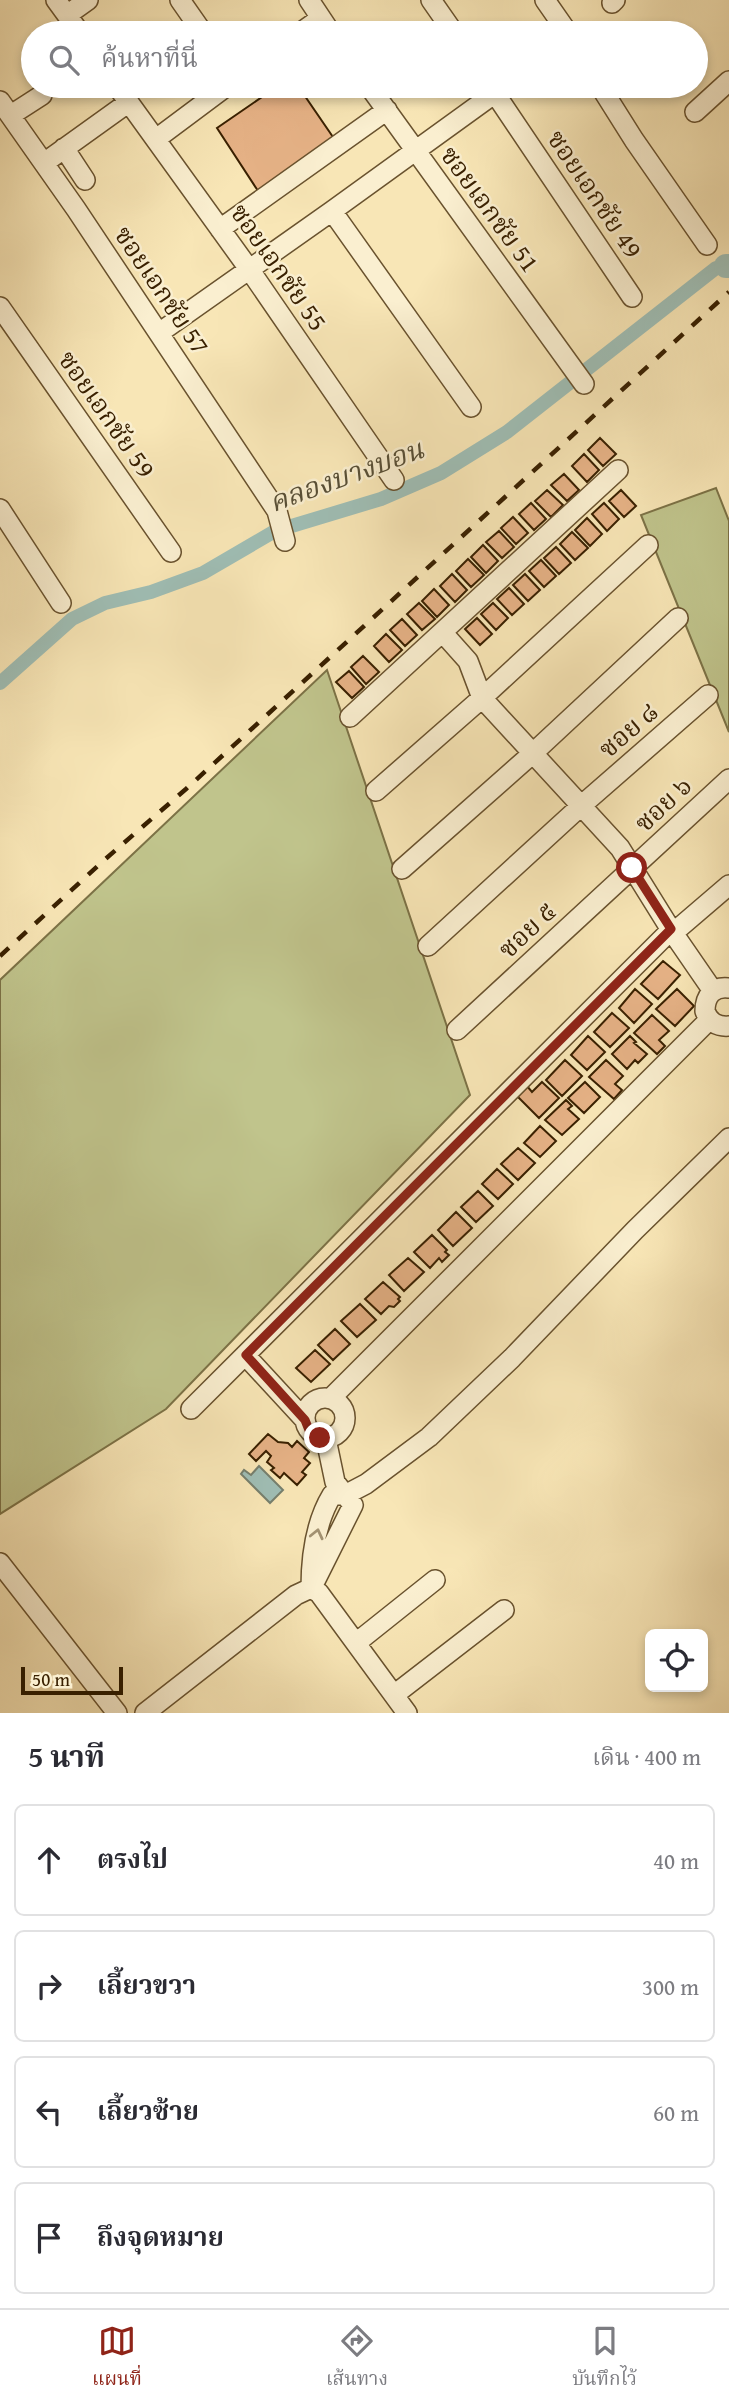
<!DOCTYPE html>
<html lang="th">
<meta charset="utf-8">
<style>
:root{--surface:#fff;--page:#f2f2f3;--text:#2b2b33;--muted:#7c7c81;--line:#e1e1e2;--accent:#8f2418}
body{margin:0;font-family:"Gentium Book Plus","Noto Serif Thai",serif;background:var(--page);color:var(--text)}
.controls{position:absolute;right:21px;bottom:21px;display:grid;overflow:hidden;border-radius:10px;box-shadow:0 4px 10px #0003}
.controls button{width:63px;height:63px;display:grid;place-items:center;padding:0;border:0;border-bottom:2px solid var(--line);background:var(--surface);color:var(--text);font:35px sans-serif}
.scale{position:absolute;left:21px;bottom:18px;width:102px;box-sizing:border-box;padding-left:7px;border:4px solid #392000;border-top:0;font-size:19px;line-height:24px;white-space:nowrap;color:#392000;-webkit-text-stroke:5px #faefd0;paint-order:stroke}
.stop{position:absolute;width:21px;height:21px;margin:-16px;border:5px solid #8f2418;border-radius:50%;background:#fff}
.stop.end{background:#8f2418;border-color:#fff;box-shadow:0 2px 7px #0008}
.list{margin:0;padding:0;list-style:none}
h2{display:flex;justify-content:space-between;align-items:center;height:91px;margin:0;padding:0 28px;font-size:30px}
h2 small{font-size:23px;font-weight:400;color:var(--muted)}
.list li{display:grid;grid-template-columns:46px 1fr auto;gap:21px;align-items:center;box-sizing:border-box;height:112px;margin:0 14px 14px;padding:0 14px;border:2px solid var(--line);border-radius:10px}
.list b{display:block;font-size:26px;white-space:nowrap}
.list em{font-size:23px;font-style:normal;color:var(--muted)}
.icon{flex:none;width:38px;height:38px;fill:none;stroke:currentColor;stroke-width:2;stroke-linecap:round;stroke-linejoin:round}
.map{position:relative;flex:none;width:729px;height:1713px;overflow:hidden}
.search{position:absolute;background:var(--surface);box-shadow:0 4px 10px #0003;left:21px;right:21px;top:21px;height:77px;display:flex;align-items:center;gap:18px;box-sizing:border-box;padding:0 24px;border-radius:38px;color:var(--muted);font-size:26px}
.sheet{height:595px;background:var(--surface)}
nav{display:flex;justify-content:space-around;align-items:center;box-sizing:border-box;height:98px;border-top:2px solid var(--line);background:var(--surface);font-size:19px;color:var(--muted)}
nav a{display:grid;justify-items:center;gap:4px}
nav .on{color:var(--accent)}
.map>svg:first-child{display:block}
</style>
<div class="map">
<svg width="729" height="1713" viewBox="0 0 729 1713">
<rect width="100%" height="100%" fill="#f8e6b6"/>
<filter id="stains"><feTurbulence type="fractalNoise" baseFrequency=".00286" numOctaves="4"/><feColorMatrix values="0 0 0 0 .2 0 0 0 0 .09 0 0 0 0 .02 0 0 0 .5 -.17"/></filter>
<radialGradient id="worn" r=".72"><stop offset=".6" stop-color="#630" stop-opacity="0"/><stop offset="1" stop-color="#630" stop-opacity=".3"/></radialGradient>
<path fill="#c0c48c" stroke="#7c7246" stroke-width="2" d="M716,488L729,521V732L641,515Z
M327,670L470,1095L166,1409L0,1514V980Z"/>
<path fill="#9fbeb5" stroke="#767f6d" stroke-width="2" d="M259,1466L283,1490L270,1503L241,1474L244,1470L251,1475Z"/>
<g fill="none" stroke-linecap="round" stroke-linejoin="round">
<path stroke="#9fbeb5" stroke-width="14" d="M0,683L72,619L105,603L151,592L203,573L275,531L381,499L441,473L507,432L716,268L726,266"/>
<path stroke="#9fbeb5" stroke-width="24" d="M726,266H729"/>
</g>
<path fill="#e6b286" stroke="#392000" stroke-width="2" d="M278,86H298L335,140L260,194L217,128Z
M600,438L616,454L603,466L588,450Z
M584,454L599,470L587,482L572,466Z
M564,474L579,490L567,501L551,485Z
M547,490L563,505L551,517L535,501Z
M621,490L636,506L624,517L609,501Z
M531,503L546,519L534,530L519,514Z
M604,503L619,519L607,531L592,514Z
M513,517L528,533L516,544L501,528Z
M587,518L602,534L590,546L575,530Z
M499,531L514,547L502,558L486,542Z
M572,532L588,548L575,560L560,544Z
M483,545L498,561L486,573L471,557Z
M556,547L571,563L559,574L544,558Z
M468,559L484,575L471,587L456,571Z
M541,560L556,576L544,587L529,571Z
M452,574L467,590L455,602L440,586Z
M525,574L540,590L528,601L513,585Z
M509,588L524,604L512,615L497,599Z
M434,589L449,605L437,617L422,601Z
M419,603L435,619L422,630L407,614Z
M493,603L508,618L496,630L481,614Z
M477,618L492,634L480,645L465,629Z
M402,619L417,635L405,646L390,630Z
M386,634L402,650L389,662L374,646Z
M363,656L379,672L366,684L351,667Z
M349,671L364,687L352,698L336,682Z
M663,961L680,975L658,999L641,984Z
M635,989L652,1004L634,1023L619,1008Z
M677,989L694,1006L675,1026L656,1009Z
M612,1013L629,1028L610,1047L594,1032Z
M652,1015L669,1031L659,1040L665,1046L657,1054L634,1033Z
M588,1036L605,1052L587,1070L571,1055Z
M630,1036L636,1042L634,1043L647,1054L638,1063L635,1060L627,1069L612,1054Z
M565,1060L582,1076L562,1096L546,1080Z
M606,1060L623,1076L615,1084L622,1090L614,1099L589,1077Z
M542,1082L559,1098L539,1118L517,1096L527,1086L532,1092Z
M585,1082L600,1097L584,1113L568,1098Z
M566,1100L572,1106L568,1109L579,1119L562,1135L545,1120Z
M540,1126L556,1141L540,1157L524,1143Z
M518,1148L535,1163L518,1180L501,1164Z
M497,1169L513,1184L498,1199L482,1184Z
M478,1191L493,1206L476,1222L461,1207Z
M456,1212L472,1228L453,1246L438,1230Z
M432,1235L447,1250L445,1252L449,1255L442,1262L439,1258L430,1268L414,1252Z
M408,1258L424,1272L404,1291L389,1275Z
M383,1282L400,1297L398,1299L400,1301L394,1307L389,1306L381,1314L365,1299Z
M360,1304L376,1320L357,1337L341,1321Z
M335,1329L350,1344L333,1360L318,1345Z
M315,1350L330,1364L311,1382L296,1368Z
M268,1434L278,1442L288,1443L292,1447L297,1441L309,1452L304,1458L310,1463L302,1472L306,1475L297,1485L284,1473L280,1478L271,1470L274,1468L267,1462L271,1456L266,1451L256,1461L249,1454Z"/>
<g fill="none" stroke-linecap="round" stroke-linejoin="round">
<g stroke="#69522e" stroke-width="22">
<path id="minor" d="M56,0L80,33
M180,0L203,33
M309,0L331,33
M431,0L454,33
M545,0L568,33
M612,3L615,0
M67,15L88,0
M300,33L321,18
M117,86L249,269L394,480
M369,86L584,384
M490,86L632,297
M600,86L634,140L707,245
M0,101L76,209L277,511L285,541
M695,112L729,81
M11,115L42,95
M156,139L227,86
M64,148L85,180
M44,163L129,102
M332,211L471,407
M220,229L387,110
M0,307L171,552
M159,333L332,211L505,86
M0,509L61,603
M443,633L468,661L482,698L620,848L671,930L713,991
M350,717L618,470
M376,791L482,698L648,545
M402,869L532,754L678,618
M673,933L729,885
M428,946L582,805L708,695
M729,988C713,986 705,996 705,1011C709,1022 717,1027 729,1026
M457,1030L729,779
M245,1355L305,1420
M305 1418a20 20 0 1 1 40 0a20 20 0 1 1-40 0Z
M331,1398L709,1020
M191,1409L671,930
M0,1563L117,1713
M315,1581L353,1505L335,1482L326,1439
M311,1588C311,1556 315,1523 332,1495H345L366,1484L429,1437L512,1358L635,1230L729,1138
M311,1588L319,1593L407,1713
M356,1643L435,1580
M394,1695L504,1610
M145,1713L296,1595L311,1588"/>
</g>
<use href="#minor" stroke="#faefd0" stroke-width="19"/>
<path stroke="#392000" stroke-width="4.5" stroke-dasharray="12 12" stroke-linecap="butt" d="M0,956L102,862L186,789L729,292"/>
</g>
<defs><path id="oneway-chevron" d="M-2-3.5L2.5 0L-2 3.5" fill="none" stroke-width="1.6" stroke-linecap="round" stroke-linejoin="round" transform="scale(1.75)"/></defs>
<use stroke="#a39272" href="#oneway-chevron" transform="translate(317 1534) rotate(-77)"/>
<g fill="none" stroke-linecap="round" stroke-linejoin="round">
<path stroke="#8f2418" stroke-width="9" d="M320,1438L309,1430L305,1420L246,1355L671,929L632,868"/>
</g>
<g text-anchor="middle" stroke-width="5" stroke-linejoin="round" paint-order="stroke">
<g font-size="26" fill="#392000" stroke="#faefd0">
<text transform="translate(595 194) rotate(56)" y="9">ซอยเอกชัย 49</text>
<text transform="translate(490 209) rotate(54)" y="9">ซอยเอกชัย 51</text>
<text transform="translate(279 267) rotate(55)" y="9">ซอยเอกชัย 55</text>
<text transform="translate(162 290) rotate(56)" y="9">ซอยเอกชัย 57</text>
<text transform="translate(107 414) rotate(55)" y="9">ซอยเอกชัย 59</text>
<text transform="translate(628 730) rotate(-41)" y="9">ซอย ๘</text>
<text transform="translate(663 804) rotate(-43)" y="9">ซอย ๖</text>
<text transform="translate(527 930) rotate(-43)" y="9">ซอย ๕</text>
</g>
<g font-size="28" font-style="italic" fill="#584f36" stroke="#faefd0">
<text transform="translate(346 475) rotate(-20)" y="10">คลองบางบอน</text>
</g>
</g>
<rect width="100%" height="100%" filter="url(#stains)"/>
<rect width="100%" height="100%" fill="url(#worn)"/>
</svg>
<div class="controls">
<button><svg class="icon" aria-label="locate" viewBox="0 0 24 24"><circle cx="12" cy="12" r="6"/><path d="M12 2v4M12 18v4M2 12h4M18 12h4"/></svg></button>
</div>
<div class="scale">50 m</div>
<div class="stop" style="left:632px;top:868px"></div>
<div class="stop end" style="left:320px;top:1438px"></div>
<div class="search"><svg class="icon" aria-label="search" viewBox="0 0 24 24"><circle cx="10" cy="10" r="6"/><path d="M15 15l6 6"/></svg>ค้นหาที่นี่</div>
</div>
<section class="sheet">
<h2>5 นาที<small>เดิน · 400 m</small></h2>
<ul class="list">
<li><svg class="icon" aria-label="ahead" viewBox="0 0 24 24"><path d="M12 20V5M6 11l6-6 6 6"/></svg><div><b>ตรงไป</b></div><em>40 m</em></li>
<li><svg class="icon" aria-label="right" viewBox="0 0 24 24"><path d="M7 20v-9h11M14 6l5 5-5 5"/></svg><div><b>เลี้ยวขวา</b></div><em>300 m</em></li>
<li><svg class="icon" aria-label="left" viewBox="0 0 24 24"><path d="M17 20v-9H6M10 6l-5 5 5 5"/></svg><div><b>เลี้ยวซ้าย</b></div><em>60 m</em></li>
<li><svg class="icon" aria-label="arrive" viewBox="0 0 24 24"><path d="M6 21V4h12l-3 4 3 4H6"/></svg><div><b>ถึงจุดหมาย</b></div></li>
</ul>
</section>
<nav>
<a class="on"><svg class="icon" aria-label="map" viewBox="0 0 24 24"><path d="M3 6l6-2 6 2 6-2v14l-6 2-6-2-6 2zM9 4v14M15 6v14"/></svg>แผนที่</a>
<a><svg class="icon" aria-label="directions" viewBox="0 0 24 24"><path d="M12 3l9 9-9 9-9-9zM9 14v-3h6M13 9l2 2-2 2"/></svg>เส้นทาง</a>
<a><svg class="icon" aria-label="saved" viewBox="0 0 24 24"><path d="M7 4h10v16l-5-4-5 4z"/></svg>บันทึกไว้</a>
</nav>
